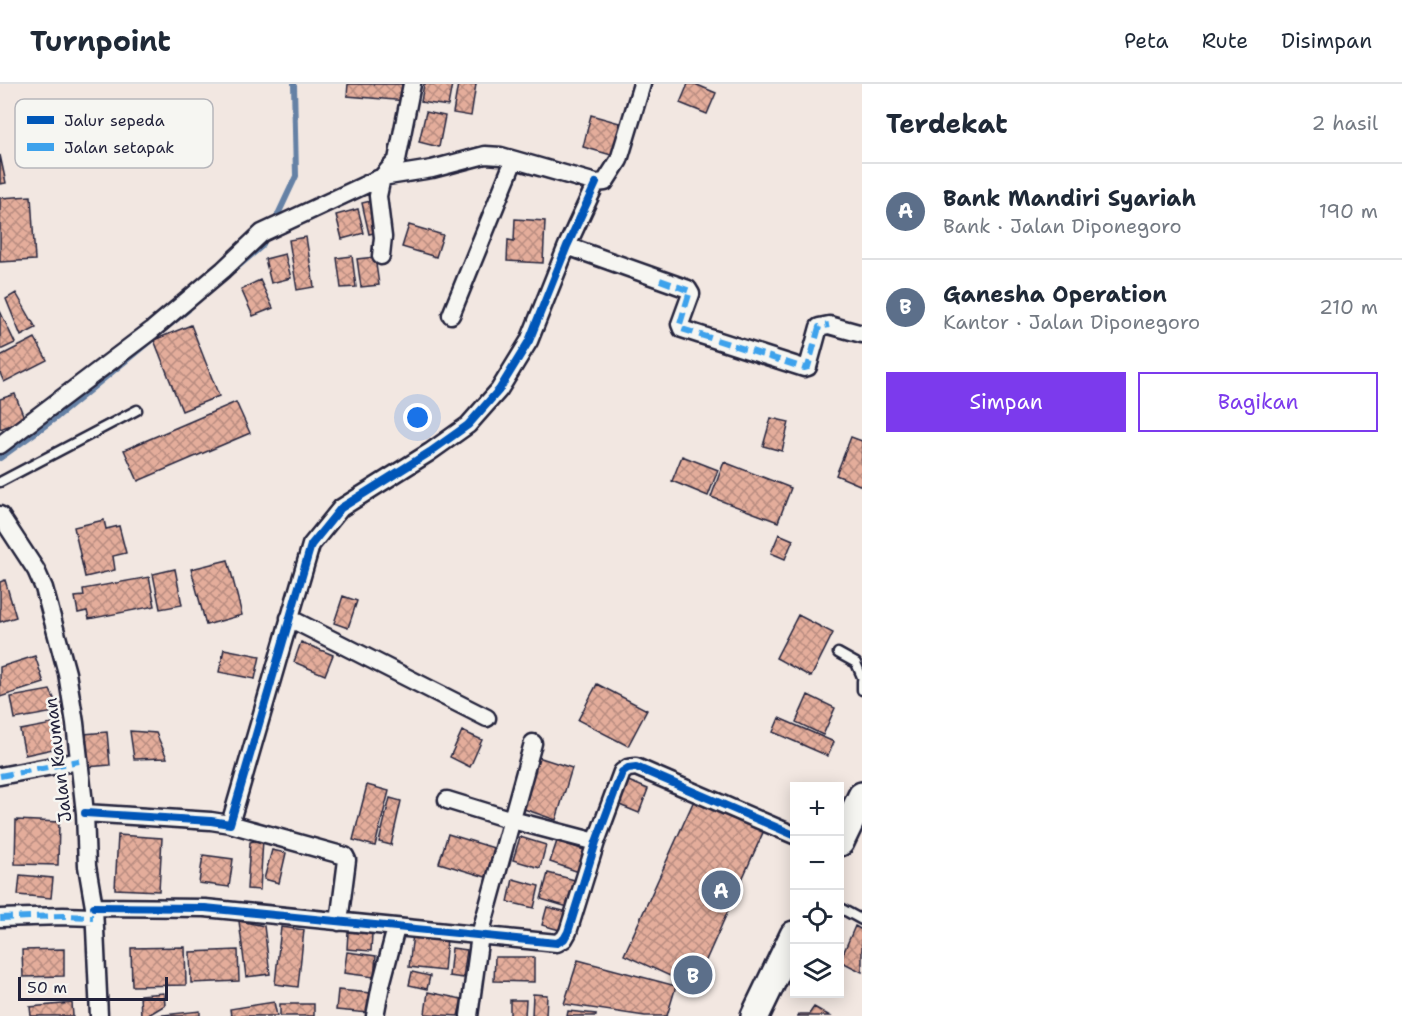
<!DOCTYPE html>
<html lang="id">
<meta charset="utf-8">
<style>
:root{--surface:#fff;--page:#f6f6f7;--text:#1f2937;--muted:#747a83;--line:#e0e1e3;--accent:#7c3aed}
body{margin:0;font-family:"Shantell Sans",sans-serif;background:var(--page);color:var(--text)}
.controls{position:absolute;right:18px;bottom:18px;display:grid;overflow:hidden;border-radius:0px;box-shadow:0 3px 15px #0003}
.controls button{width:54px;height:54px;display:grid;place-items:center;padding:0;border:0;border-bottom:2px solid var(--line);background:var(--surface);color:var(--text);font:30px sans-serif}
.scale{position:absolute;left:18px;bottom:15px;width:150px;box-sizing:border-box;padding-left:6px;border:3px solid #22223b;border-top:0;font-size:16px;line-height:21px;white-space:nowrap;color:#22223b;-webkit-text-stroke:4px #f6f6f2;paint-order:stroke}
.you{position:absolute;left:418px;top:334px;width:21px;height:21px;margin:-15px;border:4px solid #fff;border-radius:50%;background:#1a73e8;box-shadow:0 0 0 9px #1a73e833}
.badge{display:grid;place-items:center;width:39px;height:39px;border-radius:50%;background:var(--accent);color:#fff;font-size:20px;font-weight:700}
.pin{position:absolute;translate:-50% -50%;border:3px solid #fff;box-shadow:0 2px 6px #0006}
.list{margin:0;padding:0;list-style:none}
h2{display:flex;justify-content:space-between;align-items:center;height:78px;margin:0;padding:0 24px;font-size:26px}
h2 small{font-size:20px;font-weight:400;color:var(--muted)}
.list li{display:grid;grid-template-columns:39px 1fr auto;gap:18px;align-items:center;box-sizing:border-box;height:96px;padding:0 24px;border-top:2px solid var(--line)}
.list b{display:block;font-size:22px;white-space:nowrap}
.list p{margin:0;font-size:20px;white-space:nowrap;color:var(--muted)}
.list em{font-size:20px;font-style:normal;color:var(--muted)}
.actions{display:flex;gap:12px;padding:18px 24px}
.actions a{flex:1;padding:14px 0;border:2px solid var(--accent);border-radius:0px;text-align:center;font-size:21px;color:var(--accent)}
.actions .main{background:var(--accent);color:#fff}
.icon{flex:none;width:33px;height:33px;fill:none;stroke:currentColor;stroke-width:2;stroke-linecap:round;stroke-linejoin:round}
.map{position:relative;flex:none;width:862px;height:932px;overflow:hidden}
header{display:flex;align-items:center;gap:36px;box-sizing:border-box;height:84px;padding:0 30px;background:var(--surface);border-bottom:2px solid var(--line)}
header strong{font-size:28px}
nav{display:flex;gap:33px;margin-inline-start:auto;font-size:21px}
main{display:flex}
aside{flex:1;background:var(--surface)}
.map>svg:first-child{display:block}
</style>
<header>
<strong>Turnpoint</strong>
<nav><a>Peta</a><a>Rute</a><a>Disimpan</a></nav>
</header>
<main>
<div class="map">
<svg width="862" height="932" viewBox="0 0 862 932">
<defs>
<pattern id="building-cross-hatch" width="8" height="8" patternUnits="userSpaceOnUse" patternTransform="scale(1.5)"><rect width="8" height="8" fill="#e4ad9b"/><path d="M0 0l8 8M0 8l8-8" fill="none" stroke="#b88c80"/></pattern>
</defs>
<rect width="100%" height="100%" fill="#f2e7e1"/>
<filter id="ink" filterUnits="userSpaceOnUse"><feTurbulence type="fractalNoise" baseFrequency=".0167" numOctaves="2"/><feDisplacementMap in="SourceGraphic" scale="12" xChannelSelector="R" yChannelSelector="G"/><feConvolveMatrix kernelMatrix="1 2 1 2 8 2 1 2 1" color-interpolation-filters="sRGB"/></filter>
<g filter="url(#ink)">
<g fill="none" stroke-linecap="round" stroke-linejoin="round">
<path stroke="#6581a5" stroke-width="6" d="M274,139L296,92L294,0
M234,186L262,162L266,153
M0,374L57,333L188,226"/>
</g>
<path fill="url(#building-cross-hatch)" stroke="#22223b" stroke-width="1.5" d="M348,0H408L407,17L347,12Z
M424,0H452L448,22L421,18Z
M458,0H476L471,32L453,29Z
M688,0H695L716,9L707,30L680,19Z
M426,28L445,32L439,63L419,58Z
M591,31L623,40L615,72L583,63Z
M0,71L6,99L0,100Z
M31,112L35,176L0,178V114Z
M375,116L382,147L369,150L362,119Z
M358,125L364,149L342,155L336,131Z
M515,135L545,137L543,179L507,177L508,156L514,157Z
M409,141L443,151L436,173L402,163Z
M306,153L314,203L297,206L289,156Z
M285,170L291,194L271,199L265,175Z
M352,172L356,203L341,204L337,174Z
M375,173L379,201L361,203L357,175Z
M260,196L273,224L253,232L241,205Z
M16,209L36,244L21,252L6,215Z
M0,227L15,259L0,266Z
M191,241L219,312L182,327L154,256Z
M35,254L47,276L4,298L0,289V272Z
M15,310L25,336L0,345V315Z
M236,318L250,349L138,397L124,366Z
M771,334L789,338L782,367L763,362Z
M851,353L862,357V402L836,391Z
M682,372L718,386L708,412L672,397Z
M724,378L791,404L778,438L711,413Z
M104,436L106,445L119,442L126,469L113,472L115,486L85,493L74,443Z
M779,450L793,456L785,475L771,469Z
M228,476L242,531L206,541L191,485Z
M175,485L182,521L160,525L153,490Z
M149,493L155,522L89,535L87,527L78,529L75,513L84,512L83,505Z
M5,496L16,533L0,538V498Z
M343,512L357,517L348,544L334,539Z
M798,531L833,549L811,593L776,574Z
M301,558L333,571L325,591L294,578Z
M224,565L260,572L255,595L219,588Z
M35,572L44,599L0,613V583Z
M597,600L647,626L628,662L578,636Z
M50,606L60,627L15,635L11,613Z
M808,611L835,624L823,651L796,638Z
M779,634L834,658L828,672L773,648Z
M57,639L62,663L25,671L20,646Z
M130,647L156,649L167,674L134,675Z
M462,647L482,656L470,683L450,673Z
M107,648L110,681L87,683L84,650Z
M538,673L572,684L556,736L521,724Z
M626,696L648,705L639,729L617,720Z
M367,701L389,707L375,762L353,756Z
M696,712L765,744L694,903L624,871Z
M390,714L401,717L391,761L379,758Z
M16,736L59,738L58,781L15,780Z
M448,750L494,764L486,793L439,779Z
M118,751L162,754L159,807L115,805Z
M520,753L546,761L540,784L513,776Z
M263,755L260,806L247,805L250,758Z
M557,757L587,767L579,788L550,778Z
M272,766L286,769L279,799L264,795Z
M203,771L233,775L229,803L199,799Z
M548,789L575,796L568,823L541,815Z
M20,791L53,794L51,814L18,811Z
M513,795L539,802L534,824L508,818Z
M547,823L568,828L563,847L542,841Z
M239,837L264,842L270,890L246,893Z
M855,842L862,846V888L840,877Z
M281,843L304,846L298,903L275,900Z
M348,848L372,850L371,867L347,865Z
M413,850L447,854L444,887L409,883Z
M185,863L186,901L132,902L131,864Z
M452,864L467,866L463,894L449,892Z
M64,865V892L23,893L22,866Z
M238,866L239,897L191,899L190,868Z
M347,868L376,872L374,893L344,889Z
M495,873H534V898L494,897Z
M578,876L676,902L667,932H645L564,920Z
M412,888L430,892L427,905L409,901Z
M338,906L371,909L369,929L336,926Z
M428,908L462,915L458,932L425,930Z
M164,909L165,921L147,932H141L140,911Z
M533,910L547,911L546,932H532Z
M510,916H526L525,932H510Z
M274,918L277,932H231L230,925Z
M72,919L73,932H31L30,923Z
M280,920H314V932H280Z
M814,923L830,932H798L799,930H809Z
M200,927V932H154Z
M568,927L596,930V932H567Z"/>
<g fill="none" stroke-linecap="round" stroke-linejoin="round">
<g stroke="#22223b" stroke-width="13">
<path id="lane" d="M0,398L137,326
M838,569L856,579L862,593
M862,597V606
M840,824L862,836"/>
</g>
<g stroke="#22223b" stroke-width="21">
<path id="street" d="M567,162L688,205L691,210L680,240L682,245L804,284L808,283L819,243L829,241L862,250
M381,172L383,153L378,112L382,93L397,76L412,0
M451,231L514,76
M0,361L152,246L223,186L262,149L382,93L432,85L485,71L501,72L596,99L605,98L619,76L642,0
M0,431L36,486L44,504L67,589L75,639L85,729L87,782L94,823L99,932
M289,534L487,634
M0,692L79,677
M447,716L512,736L596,758
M85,729L211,737L230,740L311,461L341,424L430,368L468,341L499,306L529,257L567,162L596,99
M230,740L345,772L347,776L339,838
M94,823L205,824L557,859L564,855L568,848L596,758L622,688L628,684L636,683L794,751
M0,834L63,832L93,833
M375,932L381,901L396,844
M469,932L480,851L533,659"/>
</g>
<g stroke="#22223b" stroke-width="32">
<path id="primary" d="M840,758L862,712
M755,932L794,851"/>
</g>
<use href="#lane" stroke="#f6f6f2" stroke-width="8"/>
<use href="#street" stroke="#f6f6f2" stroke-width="16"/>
<use href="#primary" stroke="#f6f6f2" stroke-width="27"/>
<path stroke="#3ea2ec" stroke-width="6" stroke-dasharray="12 6" stroke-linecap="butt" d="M660,196L690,207L680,240L682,245L804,284L808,283L819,243L829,241
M0,692L79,677
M0,834L63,832L93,833"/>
<g stroke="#f6f6f2" stroke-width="11">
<path id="cycleway" d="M85,729L211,737L230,740L311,461L341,424L430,368L468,341L499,306L529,257L567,162L596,99
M94,823L205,824L557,859L564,855L568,848L596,758L622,688L628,684L636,683L794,751"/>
</g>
<use href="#cycleway" stroke="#0057b8" stroke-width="8"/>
</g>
</g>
<g text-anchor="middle" stroke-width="5" stroke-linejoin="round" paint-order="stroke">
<g font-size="18" fill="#22223b" stroke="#f6f6f2">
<text transform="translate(58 676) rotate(-97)" y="6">Jalan Kauman</text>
</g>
</g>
<rect x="15" y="15" width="198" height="69" rx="9" fill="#f6f6f2" stroke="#b6b6bb" stroke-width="1.5"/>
<rect x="27" y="32" width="27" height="8" fill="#0057b8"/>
<rect x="27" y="59" width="27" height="8" fill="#3ea2ec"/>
<g font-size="16" fill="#22223b">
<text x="64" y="42">Jalur sepeda</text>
<text x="64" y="69">Jalan setapak</text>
</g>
</svg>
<div class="controls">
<button>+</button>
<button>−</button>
<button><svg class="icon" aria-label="locate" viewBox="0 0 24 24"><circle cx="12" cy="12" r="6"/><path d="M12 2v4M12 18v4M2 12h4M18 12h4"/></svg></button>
<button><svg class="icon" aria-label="layers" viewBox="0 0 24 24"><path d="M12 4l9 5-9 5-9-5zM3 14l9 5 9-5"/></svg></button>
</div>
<div class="scale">50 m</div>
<div class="you"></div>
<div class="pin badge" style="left:721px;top:806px;background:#5c6f8a">A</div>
<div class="pin badge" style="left:693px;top:891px;background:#5c6f8a">B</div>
</div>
<aside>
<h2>Terdekat<small>2 hasil</small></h2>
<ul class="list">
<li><span class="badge" style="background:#5c6f8a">A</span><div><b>Bank Mandiri Syariah</b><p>Bank · Jalan Diponegoro</p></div><em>190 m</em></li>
<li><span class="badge" style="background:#5c6f8a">B</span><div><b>Ganesha Operation</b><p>Kantor · Jalan Diponegoro</p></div><em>210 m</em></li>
</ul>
<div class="actions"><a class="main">Simpan</a><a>Bagikan</a></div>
</aside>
</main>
